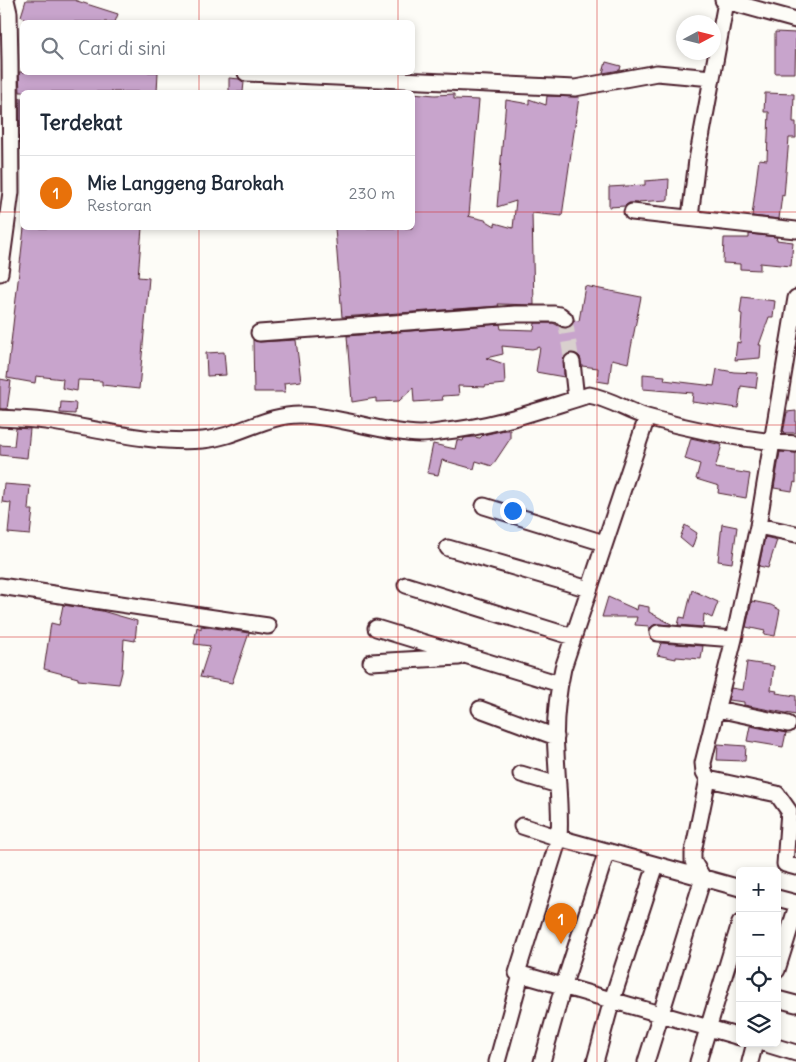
<!DOCTYPE html>
<html lang="id">
<meta charset="utf-8">
<style>
:root{--surface:#fff;--page:#f6f6f7;--text:#1f2937;--muted:#747a83;--line:#e0e1e3;--accent:#db2777}
body{margin:0;font-family:Delius,sans-serif;background:var(--page);color:var(--text)}
.controls{position:absolute;right:15px;bottom:15px;display:grid;overflow:hidden;border-radius:8px;box-shadow:0 2px 8px #0003}
.controls button{width:45px;height:45px;display:grid;place-items:center;padding:0;border:0;border-bottom:1px solid var(--line);background:var(--surface);color:var(--text);font:25px sans-serif}
.compass{position:absolute;left:676px;top:15px;width:45px;height:45px;border-radius:50%;background:var(--surface);box-shadow:0 2px 8px #0003;rotate:83deg}
.you{position:absolute;left:512px;top:510px;width:18px;height:18px;margin:-12px;border:4px solid #fff;border-radius:50%;background:#1a73e8;box-shadow:0 0 0 8px #1a73e833}
.badge{display:grid;place-items:center;width:32px;height:32px;border-radius:50%;background:var(--accent);color:#fff;font-size:16px;font-weight:700}
.pin{position:absolute;translate:-50% -41px;filter:drop-shadow(0 1px 2px #0008)}
.pin::after{content:'';position:absolute;top:26px;width:18px;height:15px;background:inherit;clip-path:polygon(0 0,100% 0,50% 100%)}
.list{margin:0;padding:0;list-style:none}
h2{display:flex;justify-content:space-between;align-items:center;height:65px;margin:0;padding:0 20px;font-size:21px}
h2 small{font-size:16px;font-weight:400;color:var(--muted)}
.list li{display:grid;grid-template-columns:32px 1fr auto;gap:15px;align-items:center;box-sizing:border-box;height:75px;padding:0 20px;border-top:1px solid var(--line)}
.list b{display:block;font-size:19px;white-space:nowrap}
.list p{margin:0;font-size:16px;white-space:nowrap;color:var(--muted)}
.list em{font-size:16px;font-style:normal;color:var(--muted)}
.icon{flex:none;width:28px;height:28px;fill:none;stroke:currentColor;stroke-width:2;stroke-linecap:round;stroke-linejoin:round}
.map{position:relative;flex:none;width:796px;height:1062px;overflow:hidden}
.search{position:absolute;background:var(--surface);box-shadow:0 2px 8px #0003;left:20px;top:20px;width:395px;height:55px;display:flex;align-items:center;gap:12px;box-sizing:border-box;padding:0 18px;border-radius:8px;color:var(--muted);font-size:19px}
.panel{position:absolute;background:var(--surface);box-shadow:0 2px 8px #0003;left:20px;top:90px;width:395px;height:140px;border-radius:8px}
.map>svg:first-child{display:block}
</style>
<div class="map">
<svg width="796" height="1062" viewBox="0 0 796 1062">
<rect width="100%" height="100%" fill="#fdfcf7"/>
<filter id="ink" filterUnits="userSpaceOnUse"><feTurbulence type="fractalNoise" baseFrequency=".02" numOctaves="2"/><feDisplacementMap in="SourceGraphic" scale="10" xChannelSelector="R" yChannelSelector="G"/><feConvolveMatrix kernelMatrix="1 2 1 2 8 2 1 2 1" color-interpolation-filters="sRGB"/></filter>
<g filter="url(#ink)">
<path fill="#c8a4cc" stroke="#4a1f2b" d="M26,0H74L118,14L115,22H30L21,16Z
M775,32L796,33L795,73H775Z
M606,62L621,66L620,70L603,73Z
M19,72H158L157,92H20Z
M229,78L240,79L244,82L243,92H229Z
M412,93L435,95L454,94V99L479,100L469,215L468,216L485,220L495,226V223L513,228L516,201L497,207L506,100L529,104V99L546,105L547,96L579,97L562,216L532,213L534,305L498,304L499,306L342,317L335,228H412V178L414,162H412Z
M765,93L794,94L793,122H796V138H789L784,196L782,195L779,219L752,216L759,159L767,160L769,112H764Z
M20,98H22V127H20Z
M669,179L668,200L637,202V203H629L625,206L609,207V187L645,185V181Z
M24,228H142L138,277L149,278L139,389L102,385V381L78,380L77,391L62,388L63,379L36,376L35,383L7,378Z
M749,234L777,237L776,240L793,242L791,266L760,263V270L740,269V264L723,263L724,238H749Z
M585,286L641,297L628,363L612,359L609,383L597,381L598,368L582,366L580,357L575,353L567,354L564,358V377L536,372L540,347L532,349L502,346L503,354L486,358L504,364L505,384L485,386V387L458,386L459,395L442,396L443,400L414,402L413,388L399,401L376,402V398L352,402L347,336L500,324L501,329L534,330L535,323H553L563,328H568L572,325L574,320L579,321Z
M742,297L775,301L773,317H769L759,345H761L760,358L735,360L737,342L740,343L742,314L740,313Z
M253,340L260,342L296,340L301,381L284,383L285,392H254Z
M224,352L226,375L207,376L206,353Z
M717,369L734,372L758,373L756,388L741,386L738,408L692,402L693,393L643,389V374L665,376L664,380L714,386Z
M0,379L11,381L7,409H0Z
M61,402L76,403L75,414L60,413Z
M796,411V433H783L787,412Z
M16,428L30,429L27,458L0,455V445L14,446Z
M505,430H510V439L492,466L476,461L474,469L442,460L438,475L427,473L433,444L455,449L457,440L463,441L464,438L474,437L480,438L483,435Z
M691,438L722,445L715,468L750,474L746,498L718,493L719,486L696,479L700,464L685,459Z
M780,452L796,453V483L794,482L792,491L774,488Z
M4,484L30,486L28,510H33L30,535L8,533L11,503L2,502Z
M722,524L737,527L732,563L718,561Z
M685,525L697,533L692,548L680,538Z
M765,537L777,540L768,568L759,566Z
M692,590L718,602L712,618L704,614L703,627L678,625L680,617L685,618Z
M608,597L637,610L638,605L649,607V612L673,625L658,624L654,625L650,628H648L649,626L635,625L637,617H602Z
M752,601L771,605L780,610L775,636L764,634L765,631L746,627Z
M63,605L102,611L137,621L135,641L124,639L122,672L119,684L78,680V678L44,669L51,623L59,625Z
M201,626L249,633L232,683L200,677L210,646L194,644L197,627L201,629Z
M661,643L703,646L701,659L676,657V659L657,655Z
M747,662L774,666L771,690L777,691L776,693L796,696V715L744,705V702L728,700L731,688L743,690Z
M750,726L786,733L783,747L747,741Z
M718,744L746,746L745,761L717,760Z"/>
<g fill="none" stroke-linecap="round" stroke-linejoin="round">
<path stroke="#d9d0ce" stroke-width="15" stroke-dasharray="15 8" stroke-linecap="butt" d="M565,319L572,362"/>
<g stroke="#4a1f2b" stroke-width="19">
<path id="minor" d="M723,0L796,20
M246,73L575,88L657,73L712,78L697,160L690,217
M712,78L726,2
M632,212L796,230
M0,273L11,192L10,62L9,13L6,0
M796,298L758,526L734,639L703,763L704,772L708,779L777,794L789,811L785,864L796,867
M259,333L515,314H554L560,315L565,319
M572,362L576,399
M647,417L563,668C557,696 554,724 556,752C557,781 561,809 559,838L517,973L740,1037
M0,418C17,419 36,419 53,422C102,430 152,444 203,440C238,437 267,414 301,415C341,416 380,433 420,434C429,434 438,432 447,431C496,426 542,409 589,395C611,399 627,411 647,417C695,431 746,440 796,444
M484,506L604,543
M758,526L796,534
M448,548L589,589
M406,585L573,637
M0,586L268,626
M376,628L560,684
M658,633L734,639
M371,662L459,657
M480,709L556,737
M717,709L788,724
M521,774L558,785
M522,826L559,838L740,888
M777,898L796,903
M777,970L796,909
M777,999L796,1004
M763,1043L796,1053
M497,1062L521,975
M542,1062L563,987L607,851
M595,1062L612,1000L656,865
M646,1062L703,878L693,861V852L708,779
M698,1062L740,923
M750,1062L755,1043"/>
</g>
<use href="#minor" stroke="#fdfcf7" stroke-width="15"/>
</g>
</g>
<path fill="none" stroke="#d62828" stroke-width="1" stroke-opacity="0.55" d="M199,0V22M398,0V22M597,0V1062M199,72V92M398,72V92M0,212H22M412,212H796M199,228V1062M398,228V1062M0,425H796M0,637H796M0,850H796"/>
</svg>
<div class="controls">
<button>+</button>
<button>−</button>
<button><svg class="icon" aria-label="locate" viewBox="0 0 24 24"><circle cx="12" cy="12" r="6"/><path d="M12 2v4M12 18v4M2 12h4M18 12h4"/></svg></button>
<button><svg class="icon" aria-label="layers" viewBox="0 0 24 24"><path d="M12 4l9 5-9 5-9-5zM3 14l9 5 9-5"/></svg></button>
</div>
<svg class="compass" viewBox="-18 -18 36 36"><path d="M0-13l5 13h-10z" fill="#e53935"/><path d="M0 13l5-13h-10z" fill="#747a83"/></svg>
<div class="you"></div>
<div class="pin badge" style="left:561px;top:944px;background:#e8710a">1</div>
<div class="search"><svg class="icon" aria-label="search" viewBox="0 0 24 24"><circle cx="10" cy="10" r="6"/><path d="M15 15l6 6"/></svg>Cari di sini</div>
<section class="panel">
<h2>Terdekat<small></small></h2>
<ul class="list">
<li><span class="badge" style="background:#e8710a">1</span><div><b>Mie Langgeng Barokah</b><p>Restoran</p></div><em>230 m</em></li>
</ul>
</section>
</div>
